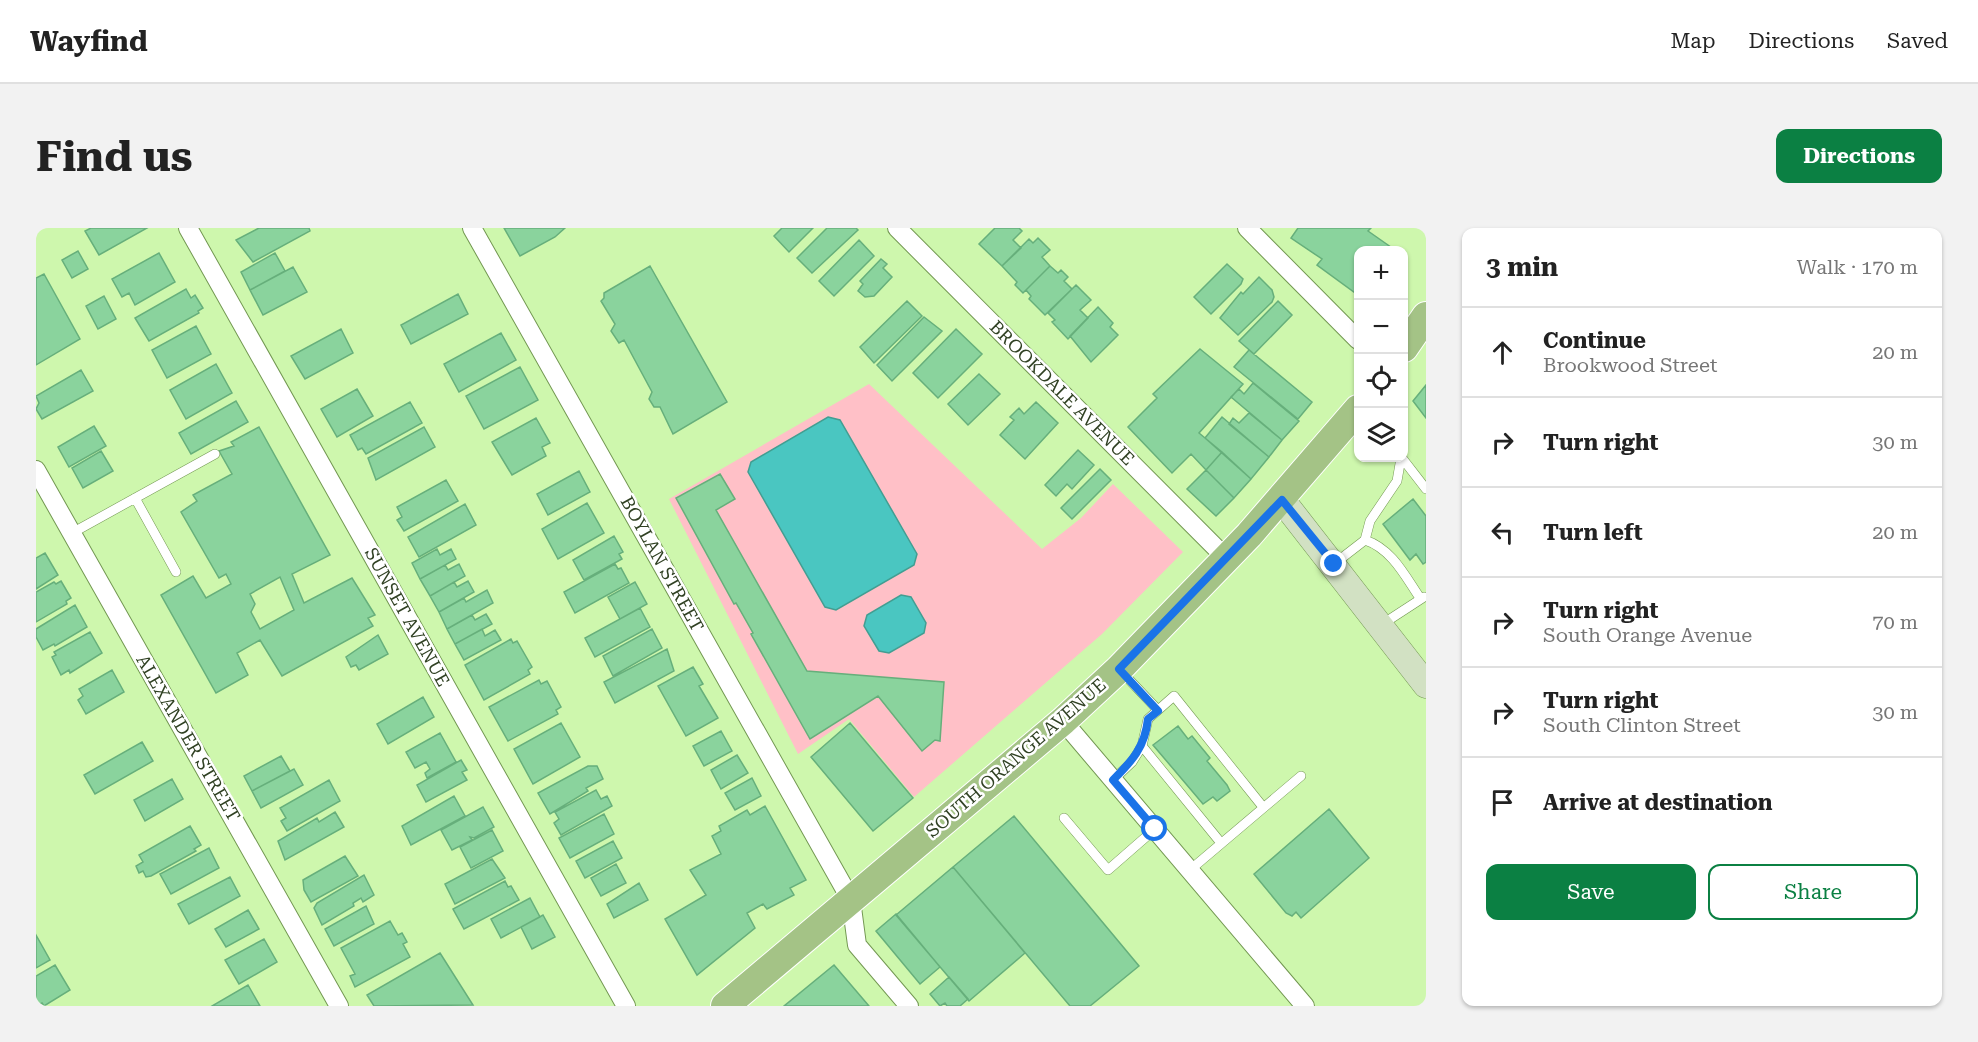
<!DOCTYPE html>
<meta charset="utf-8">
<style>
:root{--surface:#fff;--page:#f2f2f2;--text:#222;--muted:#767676;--line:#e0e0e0;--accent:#0b8043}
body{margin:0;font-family:"Roboto Serif",serif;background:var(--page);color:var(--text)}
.controls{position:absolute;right:18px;top:18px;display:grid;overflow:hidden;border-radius:12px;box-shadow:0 2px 4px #0004}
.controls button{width:54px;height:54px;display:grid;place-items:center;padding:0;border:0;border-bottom:2px solid var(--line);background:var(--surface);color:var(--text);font:30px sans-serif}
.stop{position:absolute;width:18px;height:18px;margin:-14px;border:4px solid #1a73e8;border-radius:50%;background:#fff}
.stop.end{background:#1a73e8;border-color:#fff;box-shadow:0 2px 6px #0008}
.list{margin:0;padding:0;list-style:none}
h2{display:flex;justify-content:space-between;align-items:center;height:78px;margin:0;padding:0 24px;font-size:26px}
h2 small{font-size:20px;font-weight:400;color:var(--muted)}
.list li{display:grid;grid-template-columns:39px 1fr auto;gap:18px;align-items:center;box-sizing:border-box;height:90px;padding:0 24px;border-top:2px solid var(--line)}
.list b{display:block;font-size:22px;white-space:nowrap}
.list p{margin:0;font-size:20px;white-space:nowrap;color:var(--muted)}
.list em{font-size:20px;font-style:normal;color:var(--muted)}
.actions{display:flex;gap:12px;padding:18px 24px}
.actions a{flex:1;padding:14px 0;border:2px solid var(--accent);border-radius:12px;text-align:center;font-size:21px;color:var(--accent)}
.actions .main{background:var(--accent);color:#fff}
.icon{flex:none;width:33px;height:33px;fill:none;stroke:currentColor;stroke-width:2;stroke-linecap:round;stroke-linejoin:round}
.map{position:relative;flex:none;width:1390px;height:778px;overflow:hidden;border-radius:12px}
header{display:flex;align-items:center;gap:36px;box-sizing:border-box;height:84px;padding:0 30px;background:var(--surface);border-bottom:2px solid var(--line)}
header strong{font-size:28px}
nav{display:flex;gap:33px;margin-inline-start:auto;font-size:21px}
.intro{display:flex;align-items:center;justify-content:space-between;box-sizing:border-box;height:144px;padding:0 36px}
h1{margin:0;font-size:42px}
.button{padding:15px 27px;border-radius:12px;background:var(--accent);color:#fff;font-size:21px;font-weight:700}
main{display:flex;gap:36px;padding:0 36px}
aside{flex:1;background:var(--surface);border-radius:12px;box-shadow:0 2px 4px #0004}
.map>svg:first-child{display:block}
</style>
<header>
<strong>Wayfind</strong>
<nav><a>Map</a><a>Directions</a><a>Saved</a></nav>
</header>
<div class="intro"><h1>Find us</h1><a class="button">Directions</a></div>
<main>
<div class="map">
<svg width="1390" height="778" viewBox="0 0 1390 778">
<rect width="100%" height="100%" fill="#cef7ad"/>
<path fill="#ffc0c7" d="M833,156L1006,321L1045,290L1077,256L1147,324L1066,406L878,569L813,491L762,526L633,271Z"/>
<path fill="#4ac6c1" stroke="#429e92" stroke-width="1.5" d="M792,189L804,192L881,326L878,337L800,382L789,379L712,244L715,234Z
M865,367L875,369L890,395L888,405L853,425L843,423L828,398L831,387Z"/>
<path fill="#8ad39d" stroke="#66af7b" stroke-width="1.5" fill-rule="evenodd" d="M55,0H111L63,27L49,3Z
M223,0H273L274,3L217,34L200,12Z
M468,0H529L519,9L484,28Z
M746,0H777L753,24L738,8Z
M791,0H820L822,2L776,45L761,30Z
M959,0H983L986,3L977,12L985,20L966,38L943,16Z
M1262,0H1335L1332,3L1359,22H1322V67L1281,37L1286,31L1255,10Z
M1002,10L1014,22L1006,29L1014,38L987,65L979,57L981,54L966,38L993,11L997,15Z
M823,12L838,28L798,68L783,53Z
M42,23L52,41L36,50L26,32Z
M123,25L139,54L99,77L93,65L86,69L76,51Z
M239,25L249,43L214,62L205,44Z
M845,31L851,36L847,40L856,49L838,68L829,69L822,63L827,56L824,53Z
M1191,36L1207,51L1205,56L1175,86L1158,69Z
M614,38L691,174L637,206L624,179H618L613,171L616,164L588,112L583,115L575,103L579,96L565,73L568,70V65Z
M1014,38L1022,45L1025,42L1032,49L1028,53L1036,61L1009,87L993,71L995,68L990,62Z
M257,39L271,64L227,87L214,62Z
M8,46L44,111L0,137V50Z
M1223,49L1236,62L1238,69L1236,74L1202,107L1184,90L1205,64L1207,66Z
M1040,57L1055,72L1044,82L1052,90L1032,111L1016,94L1019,92L1012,85Z
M150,61L155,70L159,67L167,80L162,83L163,85L113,113L99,90Z
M422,66L432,86L375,116L365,97Z
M68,68L80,91L62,101L50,78Z
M871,73L886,88L838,135L824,119Z
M1242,73L1256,87L1218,126L1203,113Z
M1062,79L1077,95L1074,99L1082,107L1055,134L1034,108Z
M888,89L906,103L856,153L841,137Z
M160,98L175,126L131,150L116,122Z
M305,101L317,125L269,151L255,128Z
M920,101L946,126L902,170L877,145Z
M465,105L480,132L423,164L408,136Z
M1164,121L1207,156L1163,205L1186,224L1170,242L1155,226L1136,245L1092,199L1121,170L1117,166Z
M1213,122L1276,174L1262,191L1198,139Z
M180,136L196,165L150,191L134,162Z
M484,139L502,172L448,201L430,168Z
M45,142L57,163L6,191L0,181L3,175L0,168Z
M943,146L964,166L932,197L912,176Z
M1217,155L1263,193L1246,212L1195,169L1203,161L1208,166Z
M1390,157V190L1377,173Z
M321,161L337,188L301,209L285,181Z
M200,173L212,194L155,226L143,205Z
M374,174L386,195L330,226L326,220L322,222L314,207Z
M1000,174L1022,195L989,231L964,207L978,192L974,189L983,180L988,186Z
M1213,185L1246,212L1233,229L1193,196L1197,190L1203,195Z
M1186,189L1233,229L1215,251L1169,210Z
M500,190L514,215L506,219L510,228L476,247L456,214Z
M58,198L70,218L33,239L22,219Z
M223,199L294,327L256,346L268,375L316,350L339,387L332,390L337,398L246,448L224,412L201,425L212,447L180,465L125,367L157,348L170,370L195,356L190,346L183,350L145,284L161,273L157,267L196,246L183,223L198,218L195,214ZM244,349L258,382L224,401L215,384L219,376L214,366Z
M388,199L399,219L340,252L332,230Z
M1042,222L1058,237L1036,261L1031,256L1020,268L1009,257Z
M65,223L77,243L47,260L36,240Z
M1186,224L1215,251L1198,270L1170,242Z
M1064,241L1075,252L1036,291L1025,280Z
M1170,242L1198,270L1180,288L1151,261Z
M543,243L554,264L512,287L501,266Z
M684,246L699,271L680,282L771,443L908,454L904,513L899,512L886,523L842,468L774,511L715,406L717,405L700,375L698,376L640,270Z
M410,252L422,273L368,303L361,292L366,289L361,279Z
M1377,271L1390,288V334L1387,336L1380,326L1374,332L1347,296Z
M551,275L568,305L522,331L506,301Z
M429,276L440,297L383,329L372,309Z
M578,308L587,324L583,326L586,331L548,352L537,332Z
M401,321L404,327L415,321L420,331L384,351L376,335Z
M9,325L22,347L0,361V330Z
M423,336L429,348L394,368L384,351L409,337L412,342Z
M579,336L582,341L585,340L593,355L539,385L528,364Z
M25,353L35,370L30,373L31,376L0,394V364L18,354L20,356Z
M432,353L438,364L403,384L394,368L418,354L421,359Z
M599,354L611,376L584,391L572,369Z
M451,362L457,375L411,401L403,384L428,370L430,374Z
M39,377L51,399L19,418L18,416L7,422L0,409V401Z
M604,380L614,399L559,429L549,410Z
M450,386L456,396L419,416L411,401L436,387L439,392Z
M446,401L449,408L459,402L465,412L428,432L419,416Z
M616,401L626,420L577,448L567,428Z
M54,404L66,425L34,445L33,442L25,447L16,429L20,427L18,424Z
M342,407L352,426L323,442L320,437L315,439L310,429Z
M475,411L477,415L481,413L496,439L492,442L494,446L448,472L429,437Z
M631,421L638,443L579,475L568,454Z
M657,439L667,456L663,458L682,490L650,508L622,458Z
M76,442L88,464L50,486L42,472L47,468L43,461Z
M503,452L505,456L511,453L525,479L520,482L522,486L472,513L453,479Z
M387,469L398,489L352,516L341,496Z
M525,495L544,529L497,556L478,521Z
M814,495L877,570L837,603L775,529Z
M1142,498L1152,511L1156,508L1174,530L1171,533L1191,557L1194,563L1181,573L1177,569L1167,576L1117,517Z
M685,503L696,523L668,538L657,518Z
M404,505L420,534L391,550L389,545L394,541L390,534L379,540L370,524Z
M106,514L117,533L59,566L48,547Z
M701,527L712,545L685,561L675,542Z
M245,528L254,543L216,563L208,548Z
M425,532L431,542L426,544L431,552L390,574L381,557Z
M552,538H561L567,551L550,560L552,563L514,586L502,565Z
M258,541L267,557L225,580L216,563Z
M716,550L725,568L699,582L689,565Z
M136,551L147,571L109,593L98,572Z
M293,552L304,573L251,603L245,593L250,590L244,580Z
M560,562L565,571L571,568L576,578L525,607L518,595L523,591L519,584Z
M418,568L429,588L375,617L366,598Z
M729,578L770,652L754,660L758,667L731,681L727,676L711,685L719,700L661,747L629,691L670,667L654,642L685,626L676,608L685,603L683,598L711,582L714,587Z
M447,579L458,599L438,610L434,609L436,612L416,622L405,602Z
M1293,581L1333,630L1265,690L1260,684L1256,688L1250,685L1218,646Z
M299,584L308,599L249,632L242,613L281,590L283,594Z
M568,586L578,606L534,630L523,610Z
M978,588L1103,738L1054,778H1034L917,639Z
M154,598L165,617L158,621L160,623L115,648L110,649L107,643L103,645L100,638L107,634L103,627Z
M456,602L467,623L435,640L424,619Z
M577,613L586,630L549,650L540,633Z
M173,620L183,640L135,666L124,646Z
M309,628L322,648L275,674L268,662L267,652Z
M456,631L469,650L419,676L409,656Z
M580,636L590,655L565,668L555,650Z
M917,639L989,725L933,773L860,687Z
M328,647L338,667L327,674L325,670L317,675L318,678L286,697L278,680L281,675Z
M194,649L204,668L153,696L142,676Z
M469,653L472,659L475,658L483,672L428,701L417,681Z
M603,655L612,672L578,690L571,676Z
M494,670L504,689L465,710L455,691Z
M330,678L338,696L298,718L289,701Z
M212,682L223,701L190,719L179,701Z
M860,686L904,739L884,756L840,703Z
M507,687L519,709L496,721L485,699Z
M354,693L362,707L366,705L371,714L367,716L374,729L319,759L314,748L319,746L305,720Z
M0,707L14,732L0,740Z
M228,711L241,734L203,756L189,732Z
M404,725L437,777L338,778L331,767Z
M19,737L34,762L8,778L6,775L0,778V748Z
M798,737L833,778H748Z
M913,749L932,771L924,778H911L909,775L904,778L894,766Z
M212,757L224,778H176Z"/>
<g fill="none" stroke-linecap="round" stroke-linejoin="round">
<g stroke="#739852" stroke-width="10">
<path id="lane" d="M1366,230L1390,261
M99,270L140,344
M36,305L179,226
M1329,312C1356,321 1369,348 1384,370
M1298,336L1329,312L1334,293L1361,253L1365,230
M1345,397L1388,369
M1084,442L1122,482
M1077,552L1096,534L1106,518
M1028,590L1072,642L1119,601
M1185,615L1106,518L1112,491L1138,468L1227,579
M1154,642L1265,548"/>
</g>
<g stroke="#739852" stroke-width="20">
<path id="street" d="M152,0L590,778
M436,0L815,672L821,717L873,778
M861,0L1191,331
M1211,0L1322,112
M0,242L303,778
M1027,493L1269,778"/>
</g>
<g stroke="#739852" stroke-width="27">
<path id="secondary" d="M1246,272L1390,457"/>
</g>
<g stroke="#fff" stroke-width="30">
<path id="primary" d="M1368,120L1390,88
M689,778L1027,493L1083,441L1213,307L1322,181"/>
</g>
<use href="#lane" stroke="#fff" stroke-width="9"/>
<use href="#street" stroke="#fff" stroke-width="18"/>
<use href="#secondary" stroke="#d2e1c3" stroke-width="26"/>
<use href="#primary" stroke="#a4c386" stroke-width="28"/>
</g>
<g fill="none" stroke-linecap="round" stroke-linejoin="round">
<path stroke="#1a73e8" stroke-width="8" d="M1119,601L1077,552C1096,533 1109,519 1112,491L1122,483L1083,441L1246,272L1298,336"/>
</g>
<g text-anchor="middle" stroke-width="5" stroke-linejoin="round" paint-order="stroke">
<g font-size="18" fill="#304123" stroke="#fff">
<text transform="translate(1026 165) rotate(45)" y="6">BROOKDALE AVENUE</text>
<text transform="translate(626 336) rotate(61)" y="6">BOYLAN STREET</text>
<text transform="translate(371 389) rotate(61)" y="6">SUNSET AVENUE</text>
<text transform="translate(152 510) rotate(60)" y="6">ALEXANDER STREET</text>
<text transform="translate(980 530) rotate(-41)" y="6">SOUTH ORANGE AVENUE</text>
</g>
</g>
</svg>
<div class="controls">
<button>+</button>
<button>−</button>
<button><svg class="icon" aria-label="locate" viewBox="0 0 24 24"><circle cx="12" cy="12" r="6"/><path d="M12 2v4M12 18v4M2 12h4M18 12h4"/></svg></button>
<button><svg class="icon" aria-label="layers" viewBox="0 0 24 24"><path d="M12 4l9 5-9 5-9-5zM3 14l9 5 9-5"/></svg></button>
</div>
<div class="stop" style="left:1119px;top:601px"></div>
<div class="stop end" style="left:1298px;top:336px"></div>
</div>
<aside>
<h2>3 min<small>Walk · 170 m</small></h2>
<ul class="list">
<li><svg class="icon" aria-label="ahead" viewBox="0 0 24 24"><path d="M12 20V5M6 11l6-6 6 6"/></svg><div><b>Continue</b><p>Brookwood Street</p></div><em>20 m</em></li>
<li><svg class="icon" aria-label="right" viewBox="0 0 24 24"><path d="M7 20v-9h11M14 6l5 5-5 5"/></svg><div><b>Turn right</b></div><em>30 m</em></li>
<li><svg class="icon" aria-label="left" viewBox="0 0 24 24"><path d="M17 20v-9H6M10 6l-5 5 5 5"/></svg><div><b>Turn left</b></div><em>20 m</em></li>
<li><svg class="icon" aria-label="right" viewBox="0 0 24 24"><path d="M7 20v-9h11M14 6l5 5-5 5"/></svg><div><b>Turn right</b><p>South Orange Avenue</p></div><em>70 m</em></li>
<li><svg class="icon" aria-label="right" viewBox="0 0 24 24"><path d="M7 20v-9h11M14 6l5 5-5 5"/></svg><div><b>Turn right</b><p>South Clinton Street</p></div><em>30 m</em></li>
<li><svg class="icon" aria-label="arrive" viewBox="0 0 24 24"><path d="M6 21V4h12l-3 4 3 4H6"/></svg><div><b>Arrive at destination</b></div></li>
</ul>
<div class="actions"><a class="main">Save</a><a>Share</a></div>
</aside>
</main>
